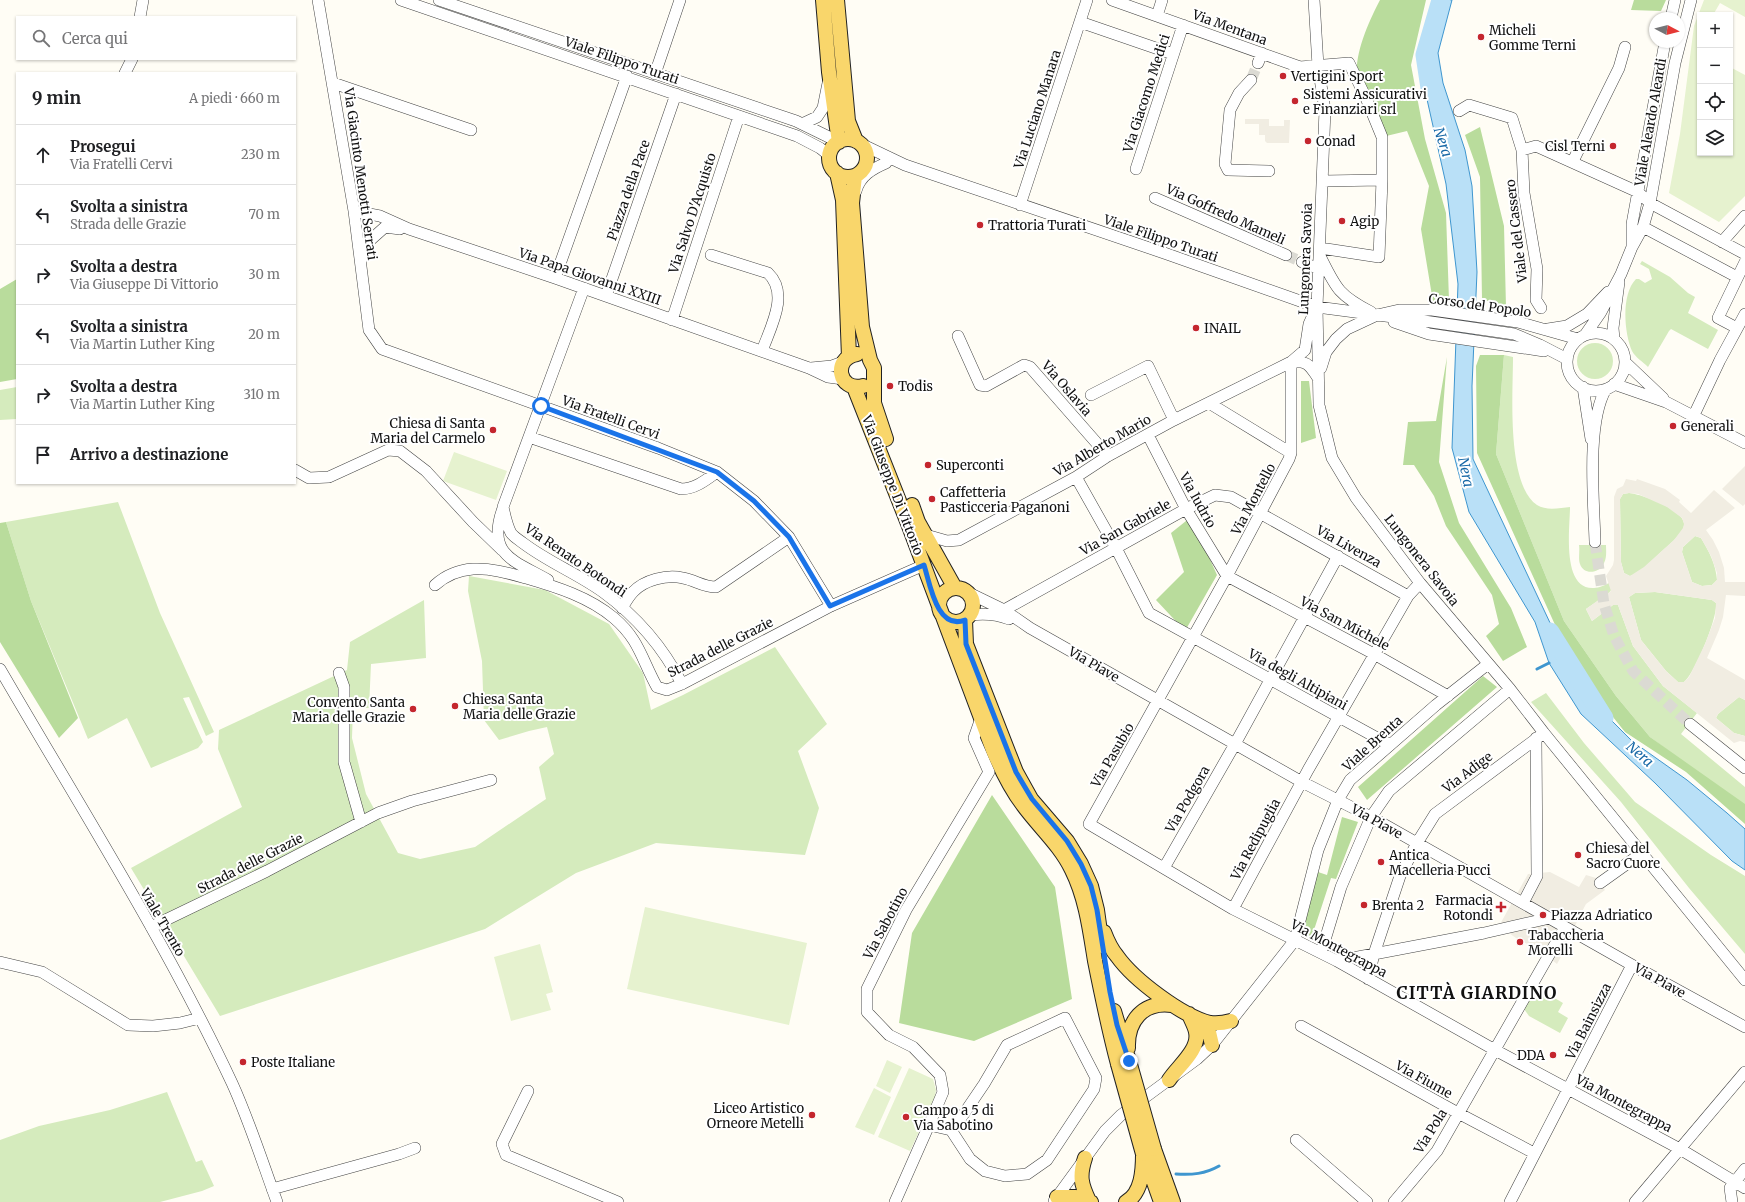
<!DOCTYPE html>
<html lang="it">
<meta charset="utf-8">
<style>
:root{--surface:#fff;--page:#f6f6f6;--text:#202124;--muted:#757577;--line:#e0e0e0}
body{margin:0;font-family:Merriweather,serif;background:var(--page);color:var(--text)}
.controls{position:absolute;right:12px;top:12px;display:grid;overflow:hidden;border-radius:0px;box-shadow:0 1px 3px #0004}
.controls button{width:36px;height:36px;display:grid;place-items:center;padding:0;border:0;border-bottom:1px solid var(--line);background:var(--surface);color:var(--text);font:20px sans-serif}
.compass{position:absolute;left:1649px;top:12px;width:36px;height:36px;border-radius:50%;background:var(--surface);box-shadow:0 1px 3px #0004;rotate:97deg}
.stop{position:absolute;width:12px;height:12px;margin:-9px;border:3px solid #1a73e8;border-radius:50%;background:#fff}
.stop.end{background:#1a73e8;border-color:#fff;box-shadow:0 1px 4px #0008}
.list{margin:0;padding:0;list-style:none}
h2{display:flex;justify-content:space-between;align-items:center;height:52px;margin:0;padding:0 16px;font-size:17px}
h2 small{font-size:13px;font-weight:400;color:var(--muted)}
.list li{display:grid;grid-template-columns:26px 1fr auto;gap:12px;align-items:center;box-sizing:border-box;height:60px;padding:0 16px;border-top:1px solid var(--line)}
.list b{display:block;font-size:15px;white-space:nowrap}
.list p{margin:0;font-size:13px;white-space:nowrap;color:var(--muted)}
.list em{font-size:13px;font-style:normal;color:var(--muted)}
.icon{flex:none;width:22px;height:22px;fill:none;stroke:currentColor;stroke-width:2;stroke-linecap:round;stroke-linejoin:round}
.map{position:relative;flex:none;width:1745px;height:1202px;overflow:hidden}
.search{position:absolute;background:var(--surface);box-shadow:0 1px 3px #0004;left:16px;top:16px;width:280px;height:44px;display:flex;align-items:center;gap:10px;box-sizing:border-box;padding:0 14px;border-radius:0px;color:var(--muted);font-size:15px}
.panel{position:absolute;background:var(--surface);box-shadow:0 1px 3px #0004;left:16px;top:72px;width:280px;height:412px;border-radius:0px}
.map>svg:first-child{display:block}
</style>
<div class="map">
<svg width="1745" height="1202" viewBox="0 0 1745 1202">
<rect width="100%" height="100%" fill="#fffdf5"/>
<path fill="#d5ebbd" d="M1642,261L1670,277L1688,293L1695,297L1688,313L1718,330L1708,349L1671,329L1669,331L1648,367C1643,362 1635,357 1632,351C1624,333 1621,294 1636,279H1639L1645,283L1652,279L1649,269L1640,264Z
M1577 361a18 18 0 1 1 36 0a18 18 0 1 1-36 0Z
M1504,355L1513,357C1513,392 1506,484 1537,505C1546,511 1560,508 1570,507C1570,527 1561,590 1594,588C1599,588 1605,585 1609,583L1612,589L1608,594L1586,609L1592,621L1613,605H1618L1633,646L1663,686L1697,713L1681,734L1745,787V808L1650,737L1616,696L1564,621L1496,454Z
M17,387V419L0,420V390Z
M1629,493C1641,494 1687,510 1684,526C1682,535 1665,548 1659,554C1651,561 1641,573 1630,576L1624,573L1621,562L1620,499L1623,494Z
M118,502L160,613L214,732L206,736L189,697L183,698L203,742L198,748L151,768L127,718L88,739L31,601L6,522Z
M1695,536L1701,538C1709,551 1716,565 1717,580L1712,585L1702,586L1692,582L1682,552L1683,547Z
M1579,545H1606C1606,550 1607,558 1604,563C1600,573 1584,576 1580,564C1578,559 1580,551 1579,545Z
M469,576L545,590L609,624L643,673L651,710L683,695L775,647L827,724L798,751L819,808L805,855L656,843L576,873L485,929L220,1016L131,868L242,807L218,749L219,730L347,670L350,642L424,600L426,658L371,664L369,708H353L352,738L366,794L398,853L420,859L475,847L546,799L539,767L554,754L547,727L529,731L499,740L484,720L482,661L468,591Z
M1655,592L1712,600L1716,603C1718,617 1695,673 1684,682H1678L1666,671L1641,640L1629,597L1635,593Z
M1546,693L1584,743L1635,802L1711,855L1745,876V954L1689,888L1621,802L1531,702Z
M1739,697L1745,700V736L1734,733L1716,718L1718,714Z
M1541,990L1563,1003L1558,1012L1568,1018L1560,1033L1529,1016L1524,1009L1531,995L1538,994Z
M167,1092L196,1162L202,1160L214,1186L202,1191L160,1202H0V1140L39,1126L110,1110Z"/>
<path fill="#b9dc9c" d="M1380,0H1426L1411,65L1425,139L1446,213L1449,300L1433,302L1421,229L1429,186L1407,131L1382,137C1375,120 1363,99 1358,82C1352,58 1369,21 1380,0Z
M1634,0H1666L1661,11L1631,10Z
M1480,127L1504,226L1506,307L1482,299L1480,177L1465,135Z
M17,279V379L0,382V289Z
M1480,355H1504L1496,454L1564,621L1616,696L1650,737L1745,804V824L1686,772L1625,732L1576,671L1477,453L1476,366Z
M1447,357L1439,462L1459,523L1511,608L1527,647L1503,661L1486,636L1499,624L1492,595L1446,526L1434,496L1414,465H1403L1408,422L1436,421Z
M1301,381H1309L1316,438L1301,443Z
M1191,517L1217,575L1185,631L1156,600L1184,572L1171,533Z
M6,522L31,601L78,718L59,738L0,642V523Z
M1483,676L1497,687L1367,800L1358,787Z
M992,795L1055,887L1072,999L974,1041L899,1023L912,933Z
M1342,817L1358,822L1336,879L1331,878L1311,939L1301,934L1318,872L1327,875Z"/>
<path fill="#e6f2cf" d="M1704,0H1745V17L1720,3L1713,15H1700V153H1730V67L1745,75V196L1719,222L1669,193L1680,134L1694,26Z
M454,452L507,471L496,500L443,481Z
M645,907L807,943L789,1025L627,989Z
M540,944L553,992L546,994L551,1010L511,1021L494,957Z
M887,1060L902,1067L890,1093L876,1086Z
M909,1068L933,1079L936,1090L935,1097L910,1151L878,1137Z
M874,1088L891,1097L874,1135L855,1127Z"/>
<path fill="#f1ede2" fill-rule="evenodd" d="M1245,119H1269V126H1284V120H1290L1289,143H1267L1265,141V135H1259V124H1245Z
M1745,466V504L1743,506L1722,489Z
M1626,479L1636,481L1637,479L1665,489L1680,500L1679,502L1691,513L1714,490L1735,508L1706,530L1713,540L1719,552L1724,568L1725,582H1745V596L1726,595L1723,617L1719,630L1707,658L1745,680V700L1739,697L1718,714L1716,718L1734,733L1745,736V742L1740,741L1734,743L1663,686L1633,646L1618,605H1613L1592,621L1586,609L1611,591L1606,576L1613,565L1614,560V497L1617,489L1623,486ZM1629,493L1638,494L1667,507L1682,518L1684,524L1683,528L1674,540L1644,567L1630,576L1624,573L1621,562L1620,504V499L1623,494ZM1695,536L1701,538L1711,556L1717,573V580L1712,585L1702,586L1692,582L1682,552L1683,547ZM1655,592L1712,600L1716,603L1715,618L1705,644L1689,677L1684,682H1678L1666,671L1641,640L1629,597L1635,593Z
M1550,872L1579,887L1586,875L1596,878L1605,890L1586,904L1578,919L1568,944L1557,964L1539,950L1516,938L1499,926L1528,874Z"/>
<path fill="#b9e0f7" stroke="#3f96cf" d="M1433,0H1452L1438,53L1443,83L1465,150L1472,186L1477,272L1472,386L1473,459L1575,676L1610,719L1632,741L1687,780L1727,813L1745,829V870L1732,861L1655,783L1581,714L1549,663L1535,622L1469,512L1452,448L1458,284L1446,184L1424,86Z"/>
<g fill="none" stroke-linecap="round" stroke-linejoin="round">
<path stroke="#3f96cf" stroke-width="3" d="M1537,669L1549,663
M1176,1174C1192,1175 1205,1174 1219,1166"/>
<path stroke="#b9e0f7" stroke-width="19" d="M1430,88L1425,55L1441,0
M1550,632L1604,718"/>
<path stroke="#dbdad3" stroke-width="11" stroke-dasharray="11 5.5" stroke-linecap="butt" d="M1251,80L1258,63
M1286,255L1302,262
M1595,542L1604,604L1614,636L1633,671L1690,724"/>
<g stroke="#444" stroke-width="12">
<path id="minor" d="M318,0L354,211L369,330L382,349L658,448L717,472L754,501L789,537L831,606
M401,0L797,136L820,148L830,156
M439,0L796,121L839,142
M1112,0L1300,67L1349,63L1366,98L1382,137V180L1379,257L1320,248
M1314,0L1318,66L1325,110L1317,307L1319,405L1332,458L1356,498L1420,583L1510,689L1544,733L1745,980
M1157,16L1162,0
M140,17L143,0
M1671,18L1675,0
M1080,22L1173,54
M1258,63L1262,53
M125,73L132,59
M655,74L680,0
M1251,80L1239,93L1230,110L1225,164L1228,170L1269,171
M333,83L471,130
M1459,111L1469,105L1512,118L1522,150
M802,124L817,117L823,108L828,83
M861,144L905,165L1167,254L1317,307L1431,322L1514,334L1540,345L1567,359
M1573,161L1619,68L1625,47
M1136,169L1183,25
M1323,181L1382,180
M856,191C860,176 872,169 886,163
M1155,198L1286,255
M1020,205L1087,0
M354,211L380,216L409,229L555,278L809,368L828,377L843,379
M1643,227L1737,277
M1722,242L1745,216
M1632,246V224L1665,42
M711,255L768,273C790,294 770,328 762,351
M1320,256C1336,288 1338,295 1371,312
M361,260L367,243L385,227L400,229
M1302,262L1319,269
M555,278L627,76
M584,288L503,507C505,516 507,526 511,533C514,537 519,540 523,543C548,562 578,574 603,592C636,616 663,647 682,684
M606,296L676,94
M1541,308L1536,300L1537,269L1524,193L1522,150L1536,146L1638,192L1650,203L1745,254
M672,320L739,116
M1394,322L1429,334L1544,351
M1737,328L1718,318L1745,262
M1548,329L1567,326L1587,314L1608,292
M1567 362a29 29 0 1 1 58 0a29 29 0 1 1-58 0Z
M1585,335L1601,312L1621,274L1632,247L1643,227L1650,203L1675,63L1691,0
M958,336L980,385L986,386L1024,365L1030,367L1108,456
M1614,339L1613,328L1619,282
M1291,362V453L1289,459L1227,576L1089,824L1233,909L1337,961L1495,1050L1680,1149L1745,1188
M1291,362C1309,361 1309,365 1318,378
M1625,362L1663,398
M811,368L832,366L843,362
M1321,368L1326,352L1336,339L1347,329L1377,315L1399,310H1432L1518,322L1578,339
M1614,384L1666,402L1745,443
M1583,387L1591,439
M1091,395L1148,366L1174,420
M1209,403L1291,453
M1694,415L1720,360L1745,314
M1148,435L1186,509L1227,576L1374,654L1448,696
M529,437L681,489C695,489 706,480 717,472
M295,470L309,478L329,477L388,450L400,451L426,471L473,522L502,550
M1076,477L1116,548L1149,613L1390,745
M503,508C486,555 513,560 548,580
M926,535L947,541L959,540L1076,477L1108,456L1174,420L1291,362L1305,350L1309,324L1314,313
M1595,542C1594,502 1586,423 1606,389
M435,585C445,576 458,570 473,569C491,568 508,573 526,578C557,587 589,597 614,618C639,639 642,660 657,687L667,690L682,684L831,606L924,565
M969,593L1004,610L1030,628L1235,744L1302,782L1371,817L1632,965L1745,1027
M622,608C625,603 629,596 633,592C644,580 667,574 683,578C695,580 703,587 716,587L789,537
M1004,610L1186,509L1215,495L1231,497L1408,596L1420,583
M971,615C985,613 996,614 1009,619
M0,669C79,805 165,940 232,1083C249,1120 263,1164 277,1202
M339,673L344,687V762L361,822
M1690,724L1745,768
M1164,868L1235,744L1338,556
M1600,883L1642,853
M1523,903L1537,876L1536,738
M1233,909L1308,770L1408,596
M151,927L267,871L378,813L412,801L491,780
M1321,953L1341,887L1371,817L1389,791L1510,689
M1337,961L1484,933L1550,918
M0,962L42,972L128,1025L153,1026L180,1023L200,1018
M1368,979L1374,954L1400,876L1417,843L1435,814L1544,733
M1301,1026L1458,1113L1534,1153
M528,1091L502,1144L506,1155L618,1202
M929,1125L943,1092L940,1075L913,1047L889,1035L867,1012V989L906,910L989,772L974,738L981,718
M1296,1140L1367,1202
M272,1189L399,1154L415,1148
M1054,1201L1105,1131L1121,1115L1197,1059L1212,1045L1295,940L1318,850L1338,800L1350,780L1436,705L1488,664
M895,1202L929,1125L951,1130L970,1159L985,1171L1005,1176L1027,1174L1047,1160L1094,1089L1096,1078L1065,1018L1007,1045L984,1084L961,1118L951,1130
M1394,1202L1437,1151L1565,927
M1510,1202L1632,965
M1635,1202L1745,1072
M1732,1202L1730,1188L1745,1169"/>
</g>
<g stroke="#222" stroke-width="16">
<path id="major" d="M823,0L829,72L839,142
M837,0L848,121L856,141
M829 158a19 19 0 1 1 38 0a19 19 0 1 1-38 0Z
M837,173L843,200L849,357
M855,176L852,203L862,327L870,360L874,368V403L886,439
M857,354C832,358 838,392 863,386
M854,387L909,526L993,750C1001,769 1010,788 1023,805C1039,827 1060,845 1072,870C1086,898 1090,930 1095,961C1102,996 1109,1030 1118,1064
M912,505L918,522L955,588
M939 605a17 17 0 1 1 34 0a17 17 0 1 1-34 0Z
M965,620L966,644L1016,772L1031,799L1067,841L1081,864L1091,886L1097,910L1102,946
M1104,932C1107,940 1111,949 1117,956C1134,980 1182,1016 1210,1023C1218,1024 1224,1023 1231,1021
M1114,1011L1129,1061
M1201,1020L1209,1032L1212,1045
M1128,1048C1127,1021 1143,1001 1172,1005
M1169,1080C1177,1067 1200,1050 1196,1032C1195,1026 1191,1020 1189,1014
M1154,1149L1173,1202
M1085,1158C1079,1176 1081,1184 1089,1201L1091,1202
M1146,1160L1161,1202
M1060,1202L1057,1197H1076L1089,1201
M1126,1202C1142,1193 1143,1170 1143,1154"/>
</g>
<use href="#minor" stroke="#fff" stroke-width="11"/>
<use href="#major" stroke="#f9d66b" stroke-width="14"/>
<g stroke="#222" stroke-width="16" stroke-linecap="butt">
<path id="major-bridge" d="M1129,1061L1154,1149
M1118,1064L1143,1154"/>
</g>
<use href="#major-bridge" stroke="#f9d66b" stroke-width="14"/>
</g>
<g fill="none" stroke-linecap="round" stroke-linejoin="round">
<path stroke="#1a73e8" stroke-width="5" d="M541,406L717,472L754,501L789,537L830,606L924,565C930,584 937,631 965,620L966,644L1016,772L1032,799L1067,841L1081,864L1091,886L1097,910L1110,992L1117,1025L1129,1061"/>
</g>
<g fill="#c4262e" stroke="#fff" stroke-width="1.5">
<circle cx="1481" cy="37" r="4"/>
<circle cx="1283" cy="76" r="4"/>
<circle cx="1295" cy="101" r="4"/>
<circle cx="1308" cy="141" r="4"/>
<circle cx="1613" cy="146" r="4"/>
<circle cx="1342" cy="221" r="4"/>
<circle cx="980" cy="225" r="4"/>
<circle cx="1196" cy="328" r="4"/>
<circle cx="890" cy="386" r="4"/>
<circle cx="1673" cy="426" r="4"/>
<circle cx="493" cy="430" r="4"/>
<circle cx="928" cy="465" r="4"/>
<circle cx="932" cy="499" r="4"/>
<circle cx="455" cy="706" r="4"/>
<circle cx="413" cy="709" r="4"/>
<circle cx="1578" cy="855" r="4"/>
<circle cx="1381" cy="862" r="4"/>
<circle cx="1364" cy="905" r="4"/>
<path d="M1499 901h4v4h4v4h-4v4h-4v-4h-4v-4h4z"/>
<circle cx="1543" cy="915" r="4"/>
<circle cx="1520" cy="942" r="4"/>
<circle cx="1553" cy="1055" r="4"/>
<circle cx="243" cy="1062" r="4"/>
<circle cx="812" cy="1115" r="4"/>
<circle cx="906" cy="1117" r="4"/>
</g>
<g text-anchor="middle" stroke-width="4" stroke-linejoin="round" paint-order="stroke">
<g font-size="13" fill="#111" stroke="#fff">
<text transform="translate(1230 27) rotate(20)" y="5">Via Mentana</text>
<text transform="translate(622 60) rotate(19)" y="5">Viale Filippo Turati</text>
<text transform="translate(1146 93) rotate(-72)" y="5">Via Giacomo Medici</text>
<text transform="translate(1037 109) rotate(-72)" y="5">Via Luciano Manara</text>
<text transform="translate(1650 122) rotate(-80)" y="5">Viale Aleardo Aleardi</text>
<text transform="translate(361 174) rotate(82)" y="5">Via Giacinto Menotti Serrati</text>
<text transform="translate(628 190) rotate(-71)" y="5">Piazza della Pace</text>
<text transform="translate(692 213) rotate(-72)" y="5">Via Salvo D'Acquisto</text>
<text transform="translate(1226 214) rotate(24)" y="5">Via Goffredo Mameli</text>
<text transform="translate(1516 231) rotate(-97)" y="5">Viale del Cassero</text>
<text transform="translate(1161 238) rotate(19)" y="5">Viale Filippo Turati</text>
<text transform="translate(1305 259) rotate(-88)" y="5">Lungonera Savoia</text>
<text transform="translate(590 276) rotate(19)" y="5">Via Papa Giovanni XXIII</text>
<text transform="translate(1480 305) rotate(8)" y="5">Corso del Popolo</text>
<text transform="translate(1067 388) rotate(49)" y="5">Via Oslavia</text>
<text transform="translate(611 417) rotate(20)" y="5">Via Fratelli Cervi</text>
<text transform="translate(1102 445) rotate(-30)" y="5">Via Alberto Mario</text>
<text transform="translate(893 485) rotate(69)" y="5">Via Giuseppe Di Vittorio</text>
<text transform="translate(1253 499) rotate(-62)" y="5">Via Montello</text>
<text transform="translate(1198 500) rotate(61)" y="5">Via Iudrio</text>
<text transform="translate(1125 527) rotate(-29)" y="5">Via San Gabriele</text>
<text transform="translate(1349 546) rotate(29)" y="5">Via Livenza</text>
<text transform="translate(576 560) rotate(34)" y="5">Via Renato Botondi</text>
<text transform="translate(1422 560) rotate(52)" y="5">Lungonera Savoia</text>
<text transform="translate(1345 623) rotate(28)" y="5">Via San Michele</text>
<text transform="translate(720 647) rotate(-27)" y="5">Strada delle Grazie</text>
<text transform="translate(1094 664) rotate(30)" y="5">Via Piave</text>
<text transform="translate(1298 679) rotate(29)" y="5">Via degli Altipiani</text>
<text transform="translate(1372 743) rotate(-42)" y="5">Viale Brenta</text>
<text transform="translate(1112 755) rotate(-60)" y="5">Via Pasubio</text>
<text transform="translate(1467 772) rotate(-37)" y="5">Via Adige</text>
<text transform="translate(1187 799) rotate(-60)" y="5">Via Podgora</text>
<text transform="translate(1377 821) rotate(29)" y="5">Via Piave</text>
<text transform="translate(1255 839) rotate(-62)" y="5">Via Redipuglia</text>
<text transform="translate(250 863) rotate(-27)" y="5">Strada delle Grazie</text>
<text transform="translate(163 922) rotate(60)" y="5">Viale Trento</text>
<text transform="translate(885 923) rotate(-62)" y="5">Via Sabotino</text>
<text transform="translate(1339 948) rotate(28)" y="5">Via Montegrappa</text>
<text transform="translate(1660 980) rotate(29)" y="5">Via Piave</text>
<text transform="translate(1588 1021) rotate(-63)" y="5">Via Bainsizza</text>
<text transform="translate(1424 1079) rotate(29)" y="5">Via Fiume</text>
<text transform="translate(1624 1103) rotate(28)" y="5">Via Montegrappa</text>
<text transform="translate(1430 1131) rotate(-58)" y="5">Via Pola</text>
</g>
<g font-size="13" fill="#111" stroke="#fff" text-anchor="start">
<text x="1489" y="35">Micheli<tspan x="1489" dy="15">Gomme Terni</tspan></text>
<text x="1291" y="81">Vertigini Sport</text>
<text x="1303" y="99">Sistemi Assicurativi<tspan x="1303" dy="15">e Finanziari srl</tspan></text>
<text x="1316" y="146">Conad</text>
<text x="1605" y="151" text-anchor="end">Cisl Terni</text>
<text x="1350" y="226">Agip</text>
<text x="988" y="230">Trattoria Turati</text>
<text x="1204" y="333">INAIL</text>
<text x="898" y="391">Todis</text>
<text x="485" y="428" text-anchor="end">Chiesa di Santa<tspan x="485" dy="15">Maria del Carmelo</tspan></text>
<text x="1681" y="431">Generali</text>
<text x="936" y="470">Superconti</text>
<text x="940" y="497">Caffetteria<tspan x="940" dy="15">Pasticceria Paganoni</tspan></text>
<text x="463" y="704">Chiesa Santa<tspan x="463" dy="15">Maria delle Grazie</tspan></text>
<text x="405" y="707" text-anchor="end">Convento Santa<tspan x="405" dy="15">Maria delle Grazie</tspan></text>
<text x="1586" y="853">Chiesa del<tspan x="1586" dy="15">Sacro Cuore</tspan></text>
<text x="1389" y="860">Antica<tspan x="1389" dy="15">Macelleria Pucci</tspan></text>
<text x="1493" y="905" text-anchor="end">Farmacia<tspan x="1493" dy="15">Rotondi</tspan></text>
<text x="1372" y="910">Brenta 2</text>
<text x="1551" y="920">Piazza Adriatico</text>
<text x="1528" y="940">Tabaccheria<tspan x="1528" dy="15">Morelli</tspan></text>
<text x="1545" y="1060" text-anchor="end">DDA</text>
<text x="251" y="1067">Poste Italiane</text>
<text x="804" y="1113" text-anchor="end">Liceo Artistico<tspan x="804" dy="15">Orneore Metelli</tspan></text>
<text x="914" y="1115">Campo a 5 di<tspan x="914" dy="15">Via Sabotino</tspan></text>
</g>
<g font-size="14" font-style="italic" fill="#1768a6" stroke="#fff">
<text transform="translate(1443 142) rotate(72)" y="5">Nera</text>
<text transform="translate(1466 472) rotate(78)" y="5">Nera</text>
<text transform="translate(1640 754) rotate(41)" y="5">Nera</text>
</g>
<g font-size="17" font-weight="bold" letter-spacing="1" fill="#111" stroke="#fff">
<text x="1477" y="999">CITTÀ GIARDINO</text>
</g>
</g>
</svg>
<div class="controls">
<button>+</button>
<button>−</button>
<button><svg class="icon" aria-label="locate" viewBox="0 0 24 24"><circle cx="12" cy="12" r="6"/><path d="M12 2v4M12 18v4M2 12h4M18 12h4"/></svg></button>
<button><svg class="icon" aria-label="layers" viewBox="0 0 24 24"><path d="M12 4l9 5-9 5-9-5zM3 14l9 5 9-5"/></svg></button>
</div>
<svg class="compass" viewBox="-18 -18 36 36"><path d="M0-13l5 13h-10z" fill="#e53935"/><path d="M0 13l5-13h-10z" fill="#757577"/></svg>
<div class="stop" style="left:541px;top:406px"></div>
<div class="stop end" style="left:1129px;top:1061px"></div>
<div class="search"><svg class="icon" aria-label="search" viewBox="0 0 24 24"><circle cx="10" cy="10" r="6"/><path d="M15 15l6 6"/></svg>Cerca qui</div>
<section class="panel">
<h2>9 min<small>A piedi · 660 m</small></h2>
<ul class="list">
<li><svg class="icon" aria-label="ahead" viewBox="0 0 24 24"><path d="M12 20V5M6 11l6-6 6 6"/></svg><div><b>Prosegui</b><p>Via Fratelli Cervi</p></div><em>230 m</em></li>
<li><svg class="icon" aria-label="left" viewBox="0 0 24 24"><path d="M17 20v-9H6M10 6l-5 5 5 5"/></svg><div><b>Svolta a sinistra</b><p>Strada delle Grazie</p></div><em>70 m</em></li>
<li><svg class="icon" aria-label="right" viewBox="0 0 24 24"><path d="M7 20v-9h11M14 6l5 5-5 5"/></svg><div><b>Svolta a destra</b><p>Via Giuseppe Di Vittorio</p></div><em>30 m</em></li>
<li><svg class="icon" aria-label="left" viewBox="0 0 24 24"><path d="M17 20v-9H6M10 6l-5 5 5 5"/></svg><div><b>Svolta a sinistra</b><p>Via Martin Luther King</p></div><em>20 m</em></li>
<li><svg class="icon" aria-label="right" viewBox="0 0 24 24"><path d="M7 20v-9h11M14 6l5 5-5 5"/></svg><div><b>Svolta a destra</b><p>Via Martin Luther King</p></div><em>310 m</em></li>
<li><svg class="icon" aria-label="arrive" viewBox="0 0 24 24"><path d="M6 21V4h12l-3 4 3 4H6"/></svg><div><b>Arrivo a destinazione</b></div></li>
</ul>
</section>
</div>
